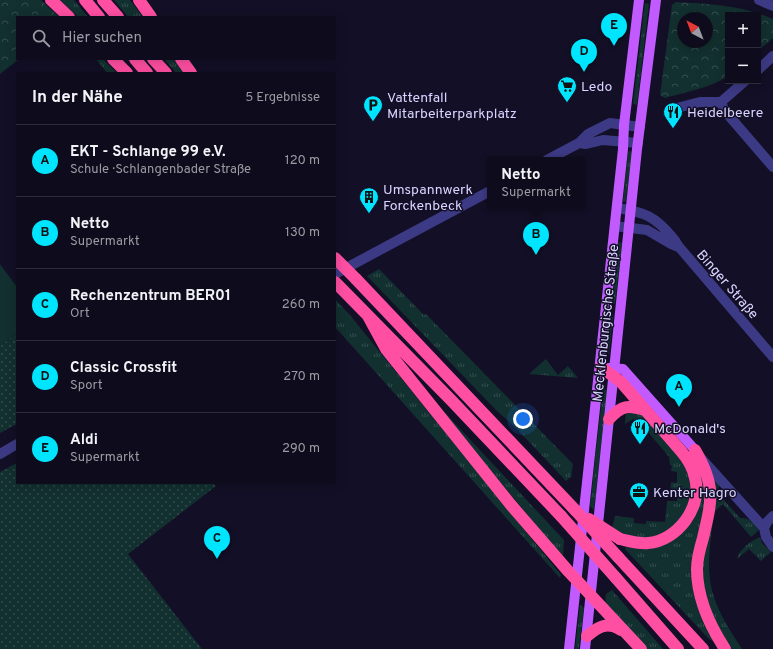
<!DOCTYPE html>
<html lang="de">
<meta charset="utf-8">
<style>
:root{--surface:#0e0b1c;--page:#171425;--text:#f1f3f6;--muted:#9b9ba3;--line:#2e2b3b;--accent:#00e5ff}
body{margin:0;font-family:Overpass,sans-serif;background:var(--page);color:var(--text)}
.controls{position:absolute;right:12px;top:12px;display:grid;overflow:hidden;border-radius:0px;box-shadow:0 2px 10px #0003}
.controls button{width:36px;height:36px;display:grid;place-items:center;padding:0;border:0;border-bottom:1px solid var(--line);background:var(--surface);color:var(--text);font:20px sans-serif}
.compass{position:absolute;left:677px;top:12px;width:36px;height:36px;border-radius:50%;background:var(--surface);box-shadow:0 2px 10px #0003;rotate:318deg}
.you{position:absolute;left:523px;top:419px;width:14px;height:14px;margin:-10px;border:3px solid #fff;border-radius:50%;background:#1a73e8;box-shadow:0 0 0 6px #1a73e833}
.badge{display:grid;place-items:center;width:26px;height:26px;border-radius:50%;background:var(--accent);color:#111;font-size:13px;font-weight:700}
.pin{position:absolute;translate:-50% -33px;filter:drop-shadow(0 1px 2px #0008)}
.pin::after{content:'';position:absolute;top:21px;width:14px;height:12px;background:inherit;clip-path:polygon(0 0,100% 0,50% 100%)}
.popup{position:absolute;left:487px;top:157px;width:98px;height:52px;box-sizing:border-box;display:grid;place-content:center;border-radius:0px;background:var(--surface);filter:drop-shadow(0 1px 3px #0005);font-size:13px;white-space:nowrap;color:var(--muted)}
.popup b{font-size:15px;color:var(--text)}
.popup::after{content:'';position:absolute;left:50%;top:100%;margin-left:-8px;border:8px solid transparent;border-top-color:var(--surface)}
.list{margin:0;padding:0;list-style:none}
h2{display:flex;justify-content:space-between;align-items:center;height:52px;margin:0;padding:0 16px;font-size:17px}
h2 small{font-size:13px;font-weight:400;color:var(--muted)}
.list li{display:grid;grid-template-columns:26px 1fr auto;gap:12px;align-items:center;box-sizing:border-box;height:72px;padding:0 16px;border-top:1px solid var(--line)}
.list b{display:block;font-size:15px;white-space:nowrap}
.list p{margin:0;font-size:13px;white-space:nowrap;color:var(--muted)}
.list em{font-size:13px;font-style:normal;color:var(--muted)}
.icon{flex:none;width:22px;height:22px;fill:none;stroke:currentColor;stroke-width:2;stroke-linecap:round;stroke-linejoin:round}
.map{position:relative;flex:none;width:773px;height:649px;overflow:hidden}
.search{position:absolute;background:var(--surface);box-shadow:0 2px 10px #0003;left:16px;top:16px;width:320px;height:44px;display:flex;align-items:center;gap:10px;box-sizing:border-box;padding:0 14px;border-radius:0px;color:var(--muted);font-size:15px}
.panel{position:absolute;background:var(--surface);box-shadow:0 2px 10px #0003;left:16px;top:72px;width:320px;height:412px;border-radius:0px}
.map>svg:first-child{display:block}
</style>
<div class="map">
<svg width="773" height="649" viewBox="0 0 773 649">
<defs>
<pattern id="grass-tufts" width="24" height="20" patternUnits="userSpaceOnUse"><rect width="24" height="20" fill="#12302f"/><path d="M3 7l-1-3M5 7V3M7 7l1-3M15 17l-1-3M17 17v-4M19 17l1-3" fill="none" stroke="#344d4e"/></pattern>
<pattern id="park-crowns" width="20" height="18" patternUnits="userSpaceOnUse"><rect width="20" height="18" fill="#12302f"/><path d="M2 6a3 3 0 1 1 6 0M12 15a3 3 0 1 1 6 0" fill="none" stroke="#344d4e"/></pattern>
<pattern id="garden-dots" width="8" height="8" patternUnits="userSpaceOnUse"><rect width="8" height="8" fill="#12302f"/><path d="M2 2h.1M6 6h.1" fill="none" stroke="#344d4e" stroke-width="1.8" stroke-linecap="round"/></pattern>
</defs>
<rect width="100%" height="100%" fill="#130f26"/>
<path fill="url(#grass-tufts)" d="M60,0H74L88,17H78Z
M114,0H130L143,17H128Z
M645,3L649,4L637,105L633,104Z
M96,59H103L117,73H107Z
M164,59H173L184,73H176Z
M630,151L632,152L626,201L624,202L623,201L628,152Z
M618,242L622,243L615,304L612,303Z
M379,269L424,315L426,314L573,464L571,477L566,481L516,428L496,410L367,276Z
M335,299L349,314L561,575L560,578L335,327Z
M609,317H613L609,354L606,352Z
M546,359L558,375L568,366L578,378L529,374Z
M421,387L564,540L563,557L431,399Z
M603,389L607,390L594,510L590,506Z
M626,410L643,414L674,449L685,467L689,478L691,486L689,501L683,516L668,532L650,539L621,535L612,528L615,516L634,518V523L646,524V521L665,522L667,501H677L678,493L670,492L671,482L677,483V472L671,471L672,466L670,465L669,457L639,421L633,419L625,424Z
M702,473L706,494L695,563L717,644L708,638L625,549L626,547L642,549L680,535L697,474Z
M713,476L720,485L716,491L740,518C750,517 753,523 759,530L751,537L723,504L714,512C711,539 705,568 713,594C719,614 731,632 742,649H730L711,617L700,574Z
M760,537L762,543L771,552L761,561L749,549L737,559C739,549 751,541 760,537Z
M612,590L663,649H645L605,605L606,594Z
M580,605L584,608L579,649H575Z"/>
<path fill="url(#park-crowns)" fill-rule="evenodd" d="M0,0H41L59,17H17V59H19L0,74Z
M676,2C711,4 740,5 773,19V38L758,51V15H728V76C710,88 686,92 665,98L663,97L660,95L672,5ZM683,18H707V42H683Z"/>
<path fill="url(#garden-dots)" d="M17,333V424L0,433V346Z
M17,463V483H213L216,486L128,554L202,649H0V472Z"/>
<path fill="#12302f" d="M760,23L768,33L758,42V24Z
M0,264L17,287V333L0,346Z"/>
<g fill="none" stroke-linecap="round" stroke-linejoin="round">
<path stroke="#3d3a85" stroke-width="10" d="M759,0L773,6
M758,70L773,56
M721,102L724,110L773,167
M669,110L700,102H721L745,81
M579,143L586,144L603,140L638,143
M547,160L579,143L588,134L610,123L640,127
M617,208C644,212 655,216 673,238C676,241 677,245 680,248L773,357
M615,226L647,230L671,244L678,247
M335,274L490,191
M0,454L17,444
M701,458L764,528L766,537L773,547
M764,528L767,522L773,516"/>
<path stroke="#c25bff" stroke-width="10" d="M609,368L623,369L695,450
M569,649L623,149L624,125L639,0
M585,649L637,149L656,0"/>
<path stroke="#ff4fa3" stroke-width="12" d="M51,0L69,17
M85,0L99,17
M103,0L118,17
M139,0L151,17
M113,59L127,73
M135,59L147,73
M153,59L166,73
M181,59L191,73
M356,279L576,511
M335,282L451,400L561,516
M368,316L386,349L511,505L569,572L641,649
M601,367L621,382L681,451C687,458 693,468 695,478C703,507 677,541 648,543C639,544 629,541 620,539
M609,419C622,405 628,405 645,410
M695,450C716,486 712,500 703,538C700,548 697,559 697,569C697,597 710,626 725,649
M618,557L703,649
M616,578L678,649
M587,636C598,627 607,621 621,630"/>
<path stroke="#ff4fa3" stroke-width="12" d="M335,258L356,279
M576,511L618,557
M561,516L616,578
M589,519L620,539"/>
</g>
<defs>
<g id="supermarket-pin" transform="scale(1)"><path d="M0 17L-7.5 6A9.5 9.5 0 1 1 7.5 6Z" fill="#00e5ff" stroke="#130f26"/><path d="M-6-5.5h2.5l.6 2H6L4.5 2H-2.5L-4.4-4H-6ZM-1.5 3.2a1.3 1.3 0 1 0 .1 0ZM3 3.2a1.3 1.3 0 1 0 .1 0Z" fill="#111"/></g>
<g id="parking-pin" transform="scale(1)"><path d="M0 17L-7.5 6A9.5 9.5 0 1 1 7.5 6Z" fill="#00e5ff" stroke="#130f26"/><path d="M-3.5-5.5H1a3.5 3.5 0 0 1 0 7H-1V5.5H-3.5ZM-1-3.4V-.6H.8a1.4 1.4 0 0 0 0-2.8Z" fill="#111"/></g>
<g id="restaurant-pin" transform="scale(1)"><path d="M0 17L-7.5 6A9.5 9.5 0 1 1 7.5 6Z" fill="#00e5ff" stroke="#130f26"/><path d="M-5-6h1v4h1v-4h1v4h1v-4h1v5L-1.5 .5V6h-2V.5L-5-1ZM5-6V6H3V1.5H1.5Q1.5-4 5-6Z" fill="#111"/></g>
<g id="building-pin" transform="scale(1)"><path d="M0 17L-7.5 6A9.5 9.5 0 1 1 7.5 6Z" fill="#00e5ff" stroke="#130f26"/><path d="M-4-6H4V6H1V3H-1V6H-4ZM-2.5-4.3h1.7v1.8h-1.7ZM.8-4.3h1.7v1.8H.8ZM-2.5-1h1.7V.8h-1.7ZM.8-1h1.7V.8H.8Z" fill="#111"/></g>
<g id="office-pin" transform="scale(1)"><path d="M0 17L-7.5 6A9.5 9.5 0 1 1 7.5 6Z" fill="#00e5ff" stroke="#130f26"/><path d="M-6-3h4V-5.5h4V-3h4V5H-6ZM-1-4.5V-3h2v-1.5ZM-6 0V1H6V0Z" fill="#111"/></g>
</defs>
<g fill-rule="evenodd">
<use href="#supermarket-pin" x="567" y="86"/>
<use href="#parking-pin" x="373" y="105"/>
<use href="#restaurant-pin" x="673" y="112"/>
<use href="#building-pin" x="369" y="197"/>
<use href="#restaurant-pin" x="640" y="428"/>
<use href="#office-pin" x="639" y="492"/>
</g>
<g text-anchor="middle" stroke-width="3" stroke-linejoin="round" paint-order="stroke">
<g font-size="14" fill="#d9d4ff" stroke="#130f26" text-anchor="start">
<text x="581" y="91">Ledo</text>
<text x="387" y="102">Vattenfall<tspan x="387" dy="16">Mitarbeiterparkplatz</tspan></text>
<text x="687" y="117">Heidelbeere</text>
<text x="383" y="194">Umspannwerk<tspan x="383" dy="16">Forckenbeck</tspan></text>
<text x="654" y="433">McDonald's</text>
<text x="653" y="497">Kenter Hagro</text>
</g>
<g font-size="14" fill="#d9d4ff" stroke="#130f26">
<text transform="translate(728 284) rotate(49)" y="5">Binger Straße</text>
<text transform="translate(605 323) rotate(-84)" y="5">Mecklenburgische Straße</text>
</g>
</g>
</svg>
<div class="controls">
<button>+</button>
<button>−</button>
</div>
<svg class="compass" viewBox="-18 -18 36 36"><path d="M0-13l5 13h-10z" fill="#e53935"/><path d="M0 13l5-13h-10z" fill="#9b9ba3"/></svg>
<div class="you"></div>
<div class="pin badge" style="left:679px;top:407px">A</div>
<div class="pin badge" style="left:536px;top:255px">B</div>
<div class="popup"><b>Netto</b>Supermarkt</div>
<div class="pin badge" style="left:217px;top:559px">C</div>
<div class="pin badge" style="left:584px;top:72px">D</div>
<div class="pin badge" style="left:614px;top:46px">E</div>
<div class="search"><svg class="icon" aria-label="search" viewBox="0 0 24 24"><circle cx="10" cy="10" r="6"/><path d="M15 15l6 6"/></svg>Hier suchen</div>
<section class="panel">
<h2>In der Nähe<small>5 Ergebnisse</small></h2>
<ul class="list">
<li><span class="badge">A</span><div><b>EKT - Schlange 99 e.V.</b><p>Schule · Schlangenbader Straße</p></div><em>120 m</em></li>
<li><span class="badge">B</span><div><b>Netto</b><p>Supermarkt</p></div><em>130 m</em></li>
<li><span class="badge">C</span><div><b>Rechenzentrum BER01</b><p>Ort</p></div><em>260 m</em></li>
<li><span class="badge">D</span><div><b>Classic Crossfit</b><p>Sport</p></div><em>270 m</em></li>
<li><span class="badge">E</span><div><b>Aldi</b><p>Supermarkt</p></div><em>290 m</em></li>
</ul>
</section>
</div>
